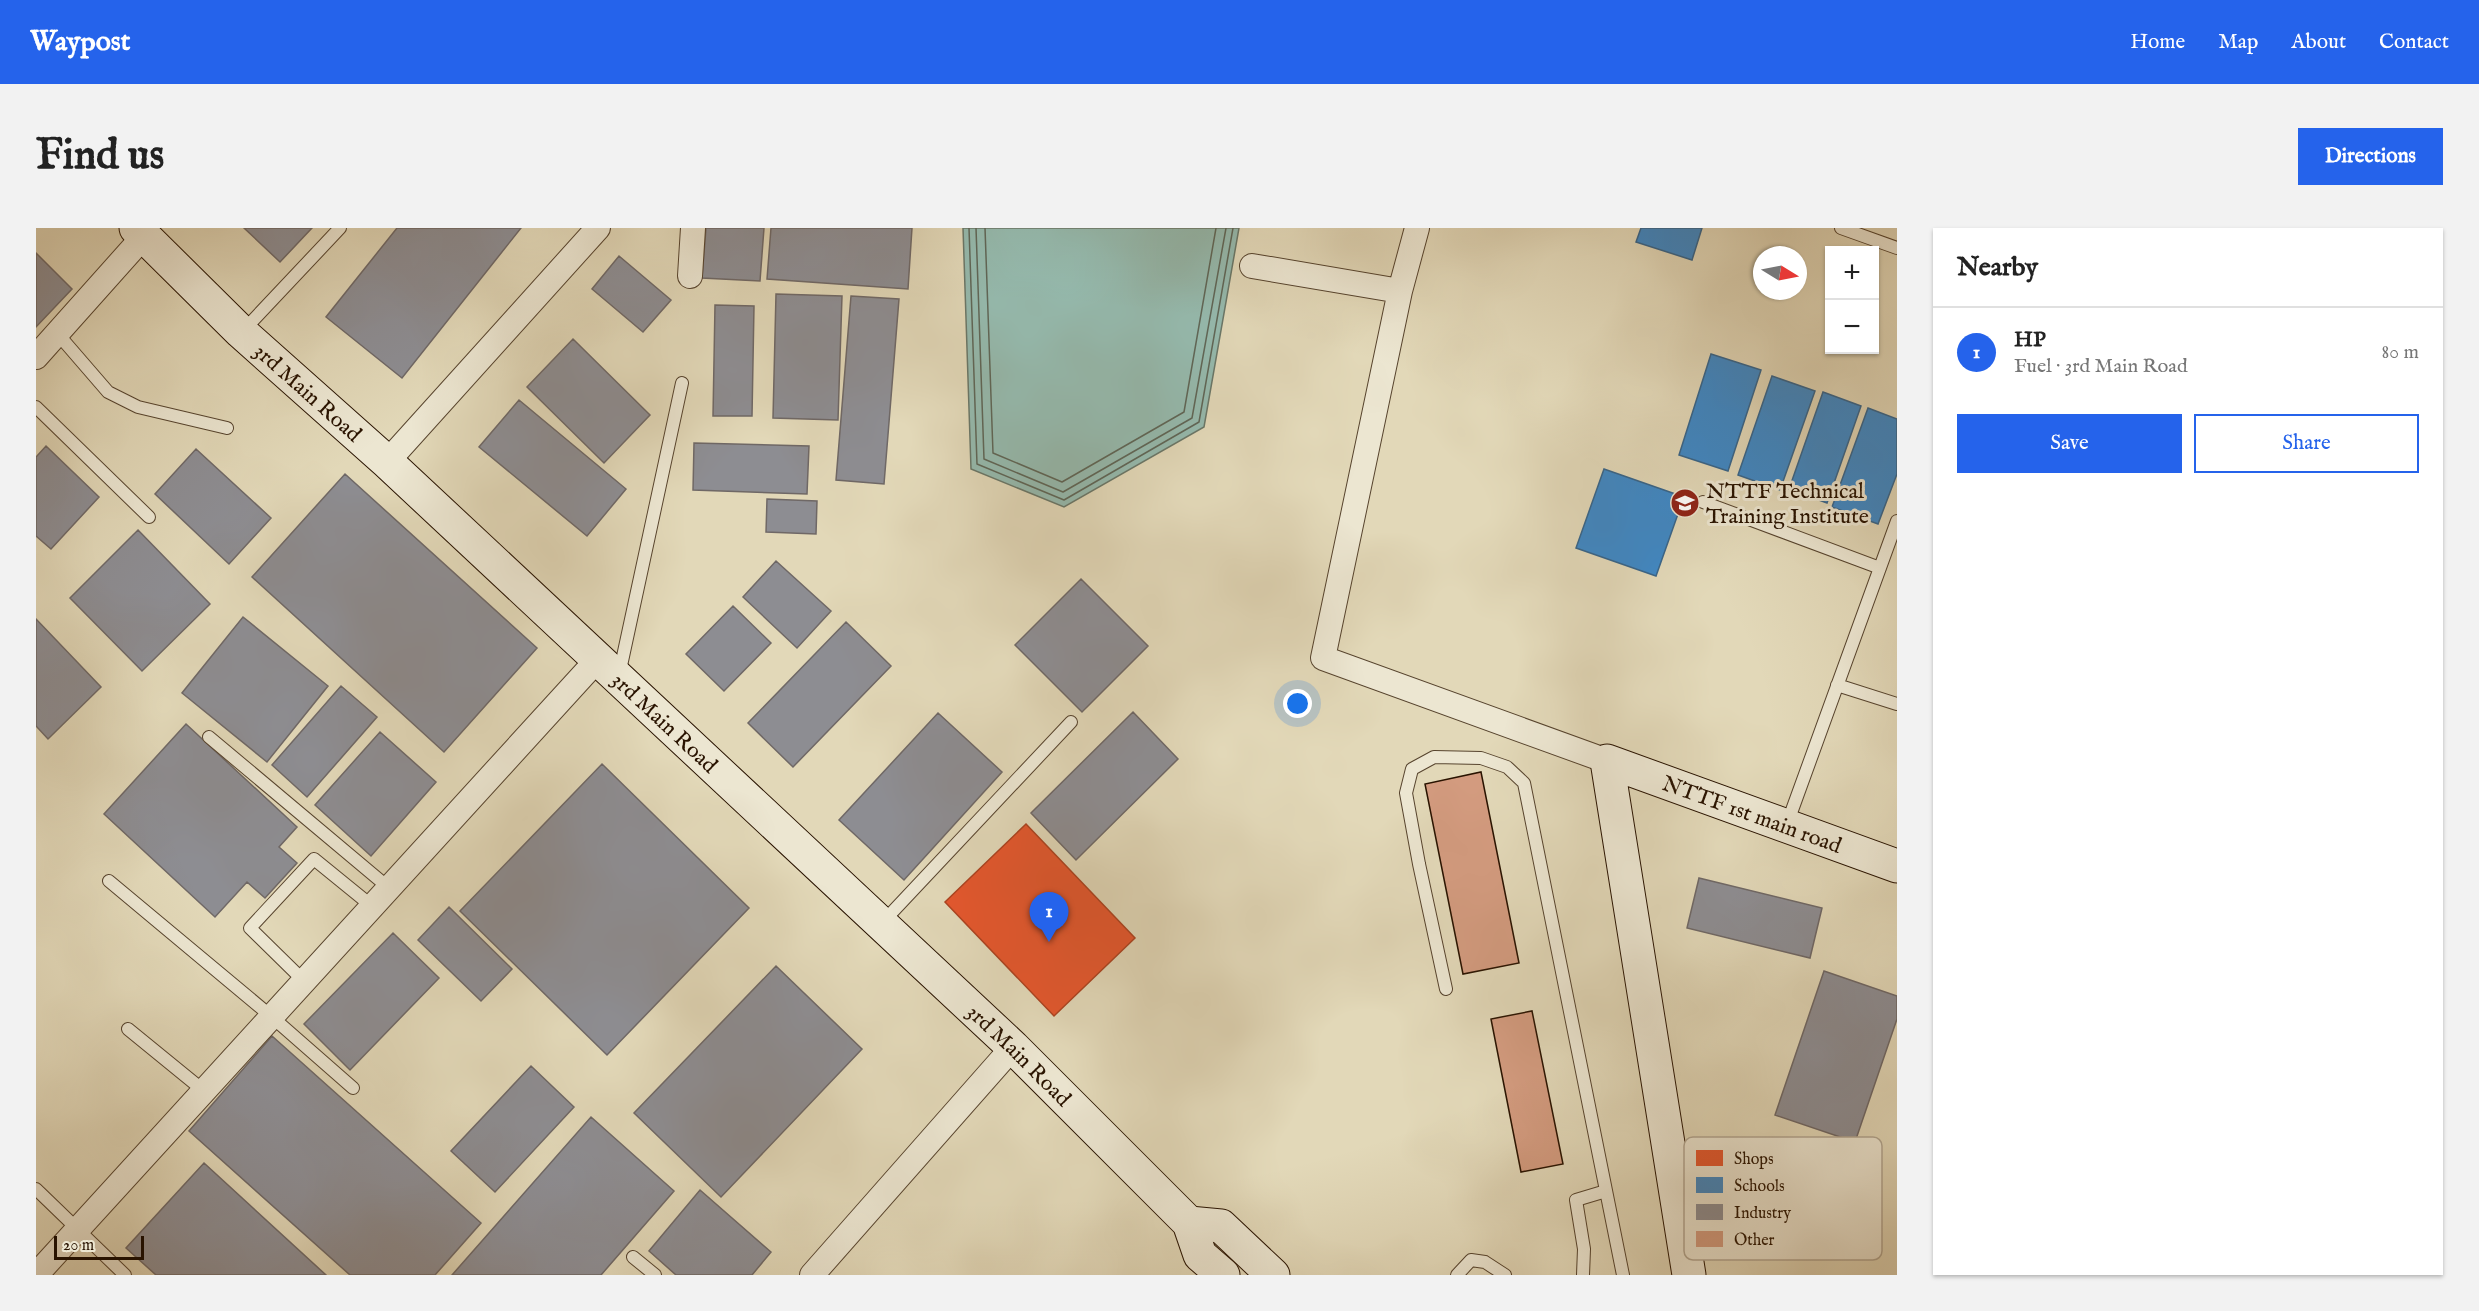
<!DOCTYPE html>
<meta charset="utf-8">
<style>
:root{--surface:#fff;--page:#f2f2f2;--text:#222;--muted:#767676;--line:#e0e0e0;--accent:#2563eb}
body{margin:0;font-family:"IM FELL English",serif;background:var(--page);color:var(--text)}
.controls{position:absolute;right:18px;top:18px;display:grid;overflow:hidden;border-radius:0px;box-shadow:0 2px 4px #0004}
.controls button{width:54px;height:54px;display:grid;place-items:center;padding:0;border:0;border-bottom:2px solid var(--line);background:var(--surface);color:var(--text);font:30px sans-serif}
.compass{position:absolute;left:1717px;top:18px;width:54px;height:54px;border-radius:50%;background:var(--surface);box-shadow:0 2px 4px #0004;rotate:100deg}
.scale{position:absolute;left:18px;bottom:15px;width:90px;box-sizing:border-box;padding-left:6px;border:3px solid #291300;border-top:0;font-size:16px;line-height:21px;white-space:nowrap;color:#291300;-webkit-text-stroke:4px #ece6d1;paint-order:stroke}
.you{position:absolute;left:1262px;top:476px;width:21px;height:21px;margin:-15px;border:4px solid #fff;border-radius:50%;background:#1a73e8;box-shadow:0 0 0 9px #1a73e833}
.badge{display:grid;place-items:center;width:39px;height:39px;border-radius:50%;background:var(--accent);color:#fff;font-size:20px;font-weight:700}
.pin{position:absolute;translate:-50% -50px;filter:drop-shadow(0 2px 3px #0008)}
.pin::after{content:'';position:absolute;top:32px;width:21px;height:18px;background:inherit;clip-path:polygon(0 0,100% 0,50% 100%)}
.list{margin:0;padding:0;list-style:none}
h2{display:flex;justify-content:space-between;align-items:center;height:78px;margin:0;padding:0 24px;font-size:26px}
h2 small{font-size:20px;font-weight:400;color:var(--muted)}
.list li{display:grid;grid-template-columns:39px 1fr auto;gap:18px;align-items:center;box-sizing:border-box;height:90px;padding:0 24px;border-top:2px solid var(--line)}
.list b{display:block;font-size:22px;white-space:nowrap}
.list p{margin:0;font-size:20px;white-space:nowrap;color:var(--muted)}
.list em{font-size:20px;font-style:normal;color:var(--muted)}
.actions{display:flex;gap:12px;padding:18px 24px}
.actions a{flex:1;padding:14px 0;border:2px solid var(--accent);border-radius:0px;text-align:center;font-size:21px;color:var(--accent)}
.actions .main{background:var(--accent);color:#fff}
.map{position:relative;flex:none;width:1861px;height:1047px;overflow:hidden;border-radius:0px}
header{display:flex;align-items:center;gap:36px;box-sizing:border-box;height:84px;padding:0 30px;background:var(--accent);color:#fff}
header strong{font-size:28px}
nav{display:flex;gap:33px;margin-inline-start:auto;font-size:21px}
.intro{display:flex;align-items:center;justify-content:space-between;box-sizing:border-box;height:144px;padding:0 36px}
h1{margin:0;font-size:42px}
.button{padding:15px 27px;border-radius:0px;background:var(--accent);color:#fff;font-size:21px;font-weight:700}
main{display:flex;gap:36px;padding:0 36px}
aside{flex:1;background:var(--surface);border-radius:0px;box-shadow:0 2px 4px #0004}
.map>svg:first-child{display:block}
</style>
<header>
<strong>Waypost</strong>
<nav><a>Home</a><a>Map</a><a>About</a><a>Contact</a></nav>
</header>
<div class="intro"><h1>Find us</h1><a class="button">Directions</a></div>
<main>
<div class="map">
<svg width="1861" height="1047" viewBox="0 0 1861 1047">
<rect width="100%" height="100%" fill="#e2d8b8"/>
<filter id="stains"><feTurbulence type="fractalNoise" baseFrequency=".00333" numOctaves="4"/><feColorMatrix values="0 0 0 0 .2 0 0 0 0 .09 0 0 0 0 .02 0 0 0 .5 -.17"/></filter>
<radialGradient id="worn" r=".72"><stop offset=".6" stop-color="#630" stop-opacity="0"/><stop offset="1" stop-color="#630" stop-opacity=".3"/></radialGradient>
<path fill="#95baae" stroke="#6a7768" stroke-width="1.5" d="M927,0H1203L1168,199L1028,279L935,241Z"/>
<path fill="#e4572e" stroke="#ac4320" stroke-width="1.5" d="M990,596L1099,710L1018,788L909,674Z"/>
<path fill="#3f88c5" stroke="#38658a" stroke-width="1.5" d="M1605,0H1666L1656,32L1600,14Z
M1675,126L1725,142L1692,243L1643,227Z
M1736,148L1779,163L1744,262L1702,247Z
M1787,164L1825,178L1791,275L1753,261Z
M1832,180L1861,191V246L1842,296L1796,279Z
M1568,241L1648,269L1620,348L1540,320Z"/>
<path fill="#8d8d92" stroke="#6f6866" stroke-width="1.5" d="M208,0H276L244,34Z
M361,0H485L366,150L290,89Z
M670,0H728L724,53L666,50Z
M735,0H876L872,61L731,51Z
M0,25L36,61L0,99Z
M583,28L635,72L607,104L556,61Z
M740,66L806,68L802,192L737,190Z
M815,68L863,71L848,256L800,252Z
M679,77L718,78L716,188H677Z
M537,111L614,187L568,235L491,159Z
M483,172L590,261L551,308L443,219Z
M658,215L773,218L771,266L657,262Z
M10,218L63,269L15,321L0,308V229Z
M160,221L235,290L193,336L119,266Z
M309,246L501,420L408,524L216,349Z
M731,271L781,273L780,306L730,304Z
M102,302L174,376L106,443L34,370Z
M740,333L795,383L761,420L707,369Z
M1045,351L1112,418L1046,484L979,417Z
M697,378L735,415L688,463L650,426Z
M207,389L292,458L231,534L146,465Z
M0,391L65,459L12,511L0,498Z
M810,394L855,438L757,539L712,495Z
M305,458L341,489L271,569L236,537Z
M1097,484L1142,531L1040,632L995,585Z
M902,485L966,544L868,652L803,592Z
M150,496L261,599L243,619L261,635L229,670L211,654L179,689L68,586Z
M344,504L400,554L335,628L279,577Z
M566,536L713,680L571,827L424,683Z
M1663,650L1786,680L1774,730L1651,700Z
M413,679L476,741L445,773L382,712Z
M357,705L403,750L314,842L268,796Z
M740,738L826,821L685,969L598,885Z
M1788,743L1861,768V791L1819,914L1739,887Z
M236,808L445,995L399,1047H314L153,903Z
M495,838L538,879L459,964L415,923Z
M555,889L638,963L565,1047H416Z
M168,935L290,1047H120L90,1020Z
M664,962L735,1024L716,1047H640L613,1023Z"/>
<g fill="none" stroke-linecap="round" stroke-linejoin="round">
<path stroke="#5f6657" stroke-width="1.5" d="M933,0L941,236L1028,272L1163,194L1197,0
M940,0L948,231L1027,264L1156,190L1190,0
M949,0L957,225L1026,254L1148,184L1180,0"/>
</g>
<path fill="#d39b7f" stroke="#291300" stroke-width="1.5" d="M1445,544L1483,735L1427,746L1389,556Z
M1496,783L1527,936L1485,944L1455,791Z"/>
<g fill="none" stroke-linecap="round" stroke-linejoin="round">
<g stroke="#57442e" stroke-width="14">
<path id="lane" d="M1805,0L1861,20
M206,104L304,0
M21,105L72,164L102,179L191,200
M0,179L113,289
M1667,274L1844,340
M583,447L646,155
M1801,457L1861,476
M173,509L353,660
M1751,596L1861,293
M73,653L236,789L317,860
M846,695L1035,494
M268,753L214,700L278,631L337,679
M1410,761L1383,636L1370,565L1376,541L1398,529L1445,530L1471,539L1488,555L1587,1047
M92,801L168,863
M0,961L89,1047
M597,1029L619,1047
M1421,1047L1435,1032L1449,1034L1469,1047
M1547,1047L1548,1021L1540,972L1570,963"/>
</g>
<g stroke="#57442e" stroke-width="26">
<path id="street" d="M1381,0L1364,63L1287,430L1571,533
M1216,38L1364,63
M654,48L657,0
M0,129L108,8
M351,234L562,0
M0,1047L562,431
M776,1047L977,819"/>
</g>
<g stroke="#291300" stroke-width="35">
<g id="secondary">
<path id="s1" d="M100,0L205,104L351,234L977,819L1153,995L1164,1027L1187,1047"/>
<path d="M1153,995L1185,998L1237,1047"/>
<path id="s2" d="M1653,1047L1571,533L1861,638"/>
</g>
</g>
<use href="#lane" stroke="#ece6d1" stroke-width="12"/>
<use href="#street" stroke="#ece6d1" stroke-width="24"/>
<use href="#secondary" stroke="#ece6d1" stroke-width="33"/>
</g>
<defs>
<g id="university-disc" transform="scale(1.5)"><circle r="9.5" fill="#8f2418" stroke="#ece6d1"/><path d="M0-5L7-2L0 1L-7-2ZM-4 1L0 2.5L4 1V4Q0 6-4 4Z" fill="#fff"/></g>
</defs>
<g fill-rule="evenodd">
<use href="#university-disc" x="1649" y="275"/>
</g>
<g text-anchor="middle" stroke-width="6" stroke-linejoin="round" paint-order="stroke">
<g font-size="22" fill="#291300" stroke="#ece6d1">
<text dy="8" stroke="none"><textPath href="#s1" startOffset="238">3rd Main Road</textPath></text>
<text dy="8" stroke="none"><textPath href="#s1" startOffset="724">3rd Main Road</textPath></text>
<text dy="8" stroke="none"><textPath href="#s2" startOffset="675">NTTF 1st main road</textPath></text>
<text dy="8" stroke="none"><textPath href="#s1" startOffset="1210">3rd Main Road</textPath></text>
</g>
<g font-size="22" fill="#291300" stroke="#ece6d1" text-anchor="start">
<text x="1670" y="270">NTTF Technical<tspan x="1670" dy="25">Training Institute</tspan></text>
</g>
</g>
<rect x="1648" y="909" width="198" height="123" rx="9" fill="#ece6d1" stroke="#b2a792" stroke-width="1.5"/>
<rect x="1660" y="922" width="27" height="16" fill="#e4572e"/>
<rect x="1660" y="949" width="27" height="16" fill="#3f88c5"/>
<rect x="1660" y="976" width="27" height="16" fill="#8d8d92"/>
<rect x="1660" y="1003" width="27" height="16" fill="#d39b7f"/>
<g font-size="16" fill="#291300">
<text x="1698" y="936">Shops</text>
<text x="1698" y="963">Schools</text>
<text x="1698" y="990">Industry</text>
<text x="1698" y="1017">Other</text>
</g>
<rect width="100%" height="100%" filter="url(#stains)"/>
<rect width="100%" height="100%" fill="url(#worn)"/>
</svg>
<div class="controls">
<button>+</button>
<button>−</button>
</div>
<svg class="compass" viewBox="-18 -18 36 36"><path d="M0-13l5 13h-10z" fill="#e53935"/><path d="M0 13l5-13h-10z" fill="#767676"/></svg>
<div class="scale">20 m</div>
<div class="you"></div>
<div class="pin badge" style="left:1013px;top:714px">1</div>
</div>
<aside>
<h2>Nearby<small></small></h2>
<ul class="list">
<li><span class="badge">1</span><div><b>HP</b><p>Fuel · 3rd Main Road</p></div><em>80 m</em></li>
</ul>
<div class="actions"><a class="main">Save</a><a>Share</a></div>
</aside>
</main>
